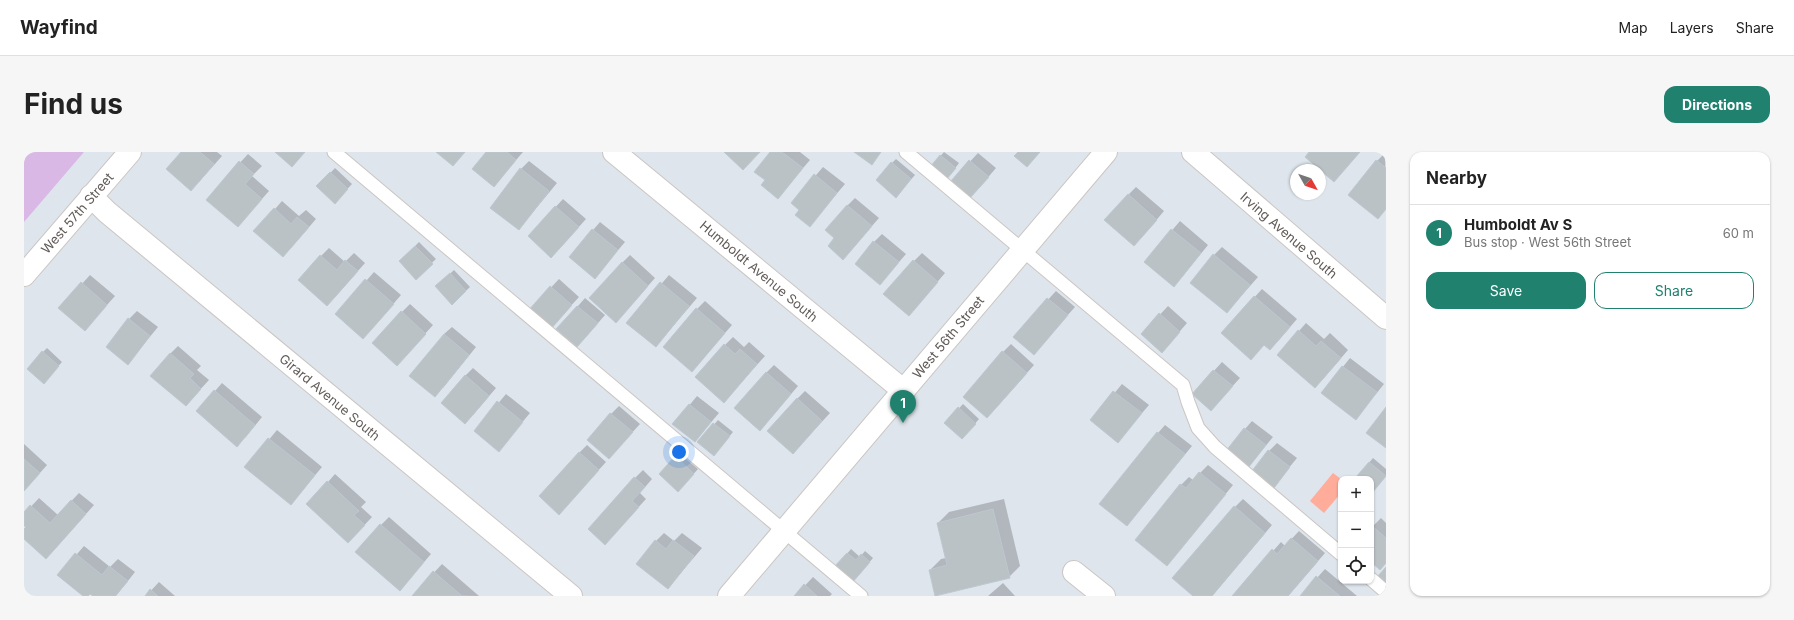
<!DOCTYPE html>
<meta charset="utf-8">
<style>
:root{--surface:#fff;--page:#f6f6f6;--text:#222;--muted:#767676;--line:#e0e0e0;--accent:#1f816e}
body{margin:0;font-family:Inter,sans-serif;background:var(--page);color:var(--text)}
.controls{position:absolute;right:12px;bottom:12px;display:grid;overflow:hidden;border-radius:8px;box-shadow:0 1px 3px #0004}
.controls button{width:36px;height:36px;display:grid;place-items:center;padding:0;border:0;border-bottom:1px solid var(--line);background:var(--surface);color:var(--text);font:20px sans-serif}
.compass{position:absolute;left:1266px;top:12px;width:36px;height:36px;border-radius:50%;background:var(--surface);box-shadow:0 1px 3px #0004;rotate:130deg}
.you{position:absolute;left:655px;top:300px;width:14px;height:14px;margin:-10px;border:3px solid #fff;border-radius:50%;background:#1a73e8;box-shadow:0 0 0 6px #1a73e833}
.badge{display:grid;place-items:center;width:26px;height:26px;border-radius:50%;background:var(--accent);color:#fff;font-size:13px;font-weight:700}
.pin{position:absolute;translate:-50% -33px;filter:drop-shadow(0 1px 2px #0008)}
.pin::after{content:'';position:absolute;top:21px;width:14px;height:12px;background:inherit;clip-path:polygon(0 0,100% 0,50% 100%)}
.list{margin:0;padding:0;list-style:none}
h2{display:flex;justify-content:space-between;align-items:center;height:52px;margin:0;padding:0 16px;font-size:17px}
h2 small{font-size:13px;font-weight:400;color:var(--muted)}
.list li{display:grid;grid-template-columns:26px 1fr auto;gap:12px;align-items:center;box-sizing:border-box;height:56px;padding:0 16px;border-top:1px solid var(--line)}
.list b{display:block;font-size:15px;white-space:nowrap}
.list p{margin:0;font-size:13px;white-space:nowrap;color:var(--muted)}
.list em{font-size:13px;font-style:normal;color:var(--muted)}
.actions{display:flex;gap:8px;padding:12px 16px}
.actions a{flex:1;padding:9px 0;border:1px solid var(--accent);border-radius:12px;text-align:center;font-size:14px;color:var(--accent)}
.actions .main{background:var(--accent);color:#fff}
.icon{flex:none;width:22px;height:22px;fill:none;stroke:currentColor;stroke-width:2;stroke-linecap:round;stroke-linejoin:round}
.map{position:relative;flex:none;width:1362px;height:444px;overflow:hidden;border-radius:12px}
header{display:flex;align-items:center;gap:24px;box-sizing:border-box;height:56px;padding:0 20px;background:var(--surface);border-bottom:1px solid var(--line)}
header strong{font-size:19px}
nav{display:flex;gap:22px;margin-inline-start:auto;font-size:14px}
.intro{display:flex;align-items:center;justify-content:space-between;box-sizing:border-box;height:96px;padding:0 24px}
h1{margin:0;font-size:28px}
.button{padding:10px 18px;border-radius:12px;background:var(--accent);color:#fff;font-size:14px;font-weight:700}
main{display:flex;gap:24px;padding:0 24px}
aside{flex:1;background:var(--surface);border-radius:12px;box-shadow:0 1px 3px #0004}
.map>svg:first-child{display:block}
</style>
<header>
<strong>Wayfind</strong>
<nav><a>Map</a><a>Layers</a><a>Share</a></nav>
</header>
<div class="intro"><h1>Find us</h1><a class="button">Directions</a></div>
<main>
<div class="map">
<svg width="1362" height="444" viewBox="0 0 1362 444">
<rect width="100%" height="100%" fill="#dee5ec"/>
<path fill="#dab8e6" d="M0,0H60L0,70Z"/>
<path fill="#ffac9b" d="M1309,321L1317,327V341L1300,361L1286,349Z"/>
<path fill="#0003" d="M158,0H193L198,4L175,30Z
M463,0H499L470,34Z
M747,0H776L786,8L754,45L742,28Z
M920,0L935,11L926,23L907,15Z
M954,1L972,16L954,37L928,29Z
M1361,1L1362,57L1354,66L1353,9Z
M224,2L238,14L228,24L245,39L214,74L183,47Z
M872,7L891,23L876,40L868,11Z
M505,9L533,31L495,77L497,17Z
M799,15L821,32L786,73L777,58L768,51Z
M311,16L328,32L315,46L294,34Z
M1112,35L1140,59L1118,85L1105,42Z
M831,46L855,66L819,107L823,54Z
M539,47L562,67L535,97L505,84Z
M258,49L275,64L282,58L292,67L267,96L251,57Z
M1156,69L1184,93L1158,125L1121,110Z
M576,70L601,90L578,117L546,105Z
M858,82L882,102L856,132L850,90Z
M395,90L412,107L392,126L376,109Z
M1198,95L1234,125L1203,160L1190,103Z
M305,96L321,110L330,101L341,111L311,145L297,104Z
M898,101L921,121L892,155L890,109Z
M606,103L631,126L600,161L598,111Z
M430,118L446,135L428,152L416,131Z
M350,120L377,143L347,178L313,162Z
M66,123L91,144L68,170L36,156Z
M645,123L673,146L639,186L604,171Z
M535,127L555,145L533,169L505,159Z
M1238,137L1273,167L1254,189L1241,192L1198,181Z
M1032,139L1051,155L1017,193L990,185Z
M561,146L581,163L561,186L534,177Z
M681,149L708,173L675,211L673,157Z
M386,152L409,173L381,204L378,160Z
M1144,154L1163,171L1145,192L1118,182Z
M113,159L134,175L104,211L105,167Z
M1282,171L1300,187L1306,181L1324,198L1299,227L1275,179Z
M428,175L452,195L419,236L420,182Z
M709,185L720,195L725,190L741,204L708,241L701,193Z
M987,192L1010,213L971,257L979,200Z
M154,194L177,214L173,218L185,228L162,253L146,202Z
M23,196L38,210L23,227L19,200Z
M1326,206L1360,232L1332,267L1298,241Z
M1198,210L1216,226L1194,250L1169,242Z
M750,213L774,234L744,269L742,221Z
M449,216L472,236L449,263L441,224Z
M198,231L238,265L221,286L191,239Z
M1098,232L1125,253L1094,289L1068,268Z
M781,239L806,261L769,301L773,247Z
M482,242L506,261L475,298L451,279Z
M673,244L695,261L671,289L650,272Z
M939,252L955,267L942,282L921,271Z
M595,254L616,272L585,306L587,262Z
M694,268L709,280L694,298L675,290Z
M1228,269L1249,285L1224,315L1221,277Z
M1141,273L1168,294L1103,373L1134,281Z
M253,278L298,315L267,352L222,315Z
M1253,291L1273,306L1250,334L1245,299Z
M0,292L23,313L0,339Z
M563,293L582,310L543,353L555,301Z
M655,301L674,317L658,335L652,305Z
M1349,306L1362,317V324L1353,335L1347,337V327H1335L1333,325Z
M1184,313L1209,333L1143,413L1112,388L1157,333L1165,325L1169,328Z
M619,318L628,327L616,341L622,347L589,383L611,326Z
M311,322L342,350L337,355L348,365L332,382L304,330Z
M55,341L70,353L30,398L0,386V379L3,375L0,373V362L15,346L34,363Z
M980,347L996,414L985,425L906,418L917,407L922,406L914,371L925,360Z
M1219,347L1248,373L1188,444H1170L1211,355Z
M365,365L407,402L383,430L357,373Z
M1357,366L1362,371V410L1356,417L1347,409V376Z
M1275,379L1301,401L1264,444H1209L1257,390L1261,394Z
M640,381L650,389L658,381L678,396L644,436L632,389Z
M60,394L86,415L94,407L111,420L92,444H71L66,441L61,444L35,423Z
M827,397L836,405L841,399L849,406L832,426L811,416Z
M418,412L455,444L389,443Z
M1301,417L1333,444H1277Z
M789,425L808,442L806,444H771Z
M135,430L151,444H122Z
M979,431L991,444H964Z"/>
<path fill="#bbc2c6" stroke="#bcc8d1" d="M157,0H176L190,12L167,39L142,17Z
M251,0H281L268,15Z
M412,0H441L429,14Z
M462,0H483L492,8L470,35L448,17Z
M700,0H736L719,18Z
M746,0H758L779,16L754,47L737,33L741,28L730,20Z
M830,0H857L848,13Z
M994,0H1016L1003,15L990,4Z
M1285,0H1336L1310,30L1281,5Z
M916,3L932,16L922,28L906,15Z
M945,8L965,25L946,46L927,29Z
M1352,8L1362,16V57L1354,67L1324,43Z
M215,9L230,22L221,32L238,47L214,75L182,48Z
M867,10L887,27L872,46L852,28Z
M496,16L525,39L495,78L466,56Z
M306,20L324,37L311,52L292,34Z
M790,22L813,41L786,75L771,63L775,58L767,51Z
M1104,42L1133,68L1110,94L1080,68Z
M823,53L848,74L819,108L804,94L810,86L801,78Z
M531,54L555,75L527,106L504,84Z
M250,56L267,72L273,65L285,75L259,105L229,79Z
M568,77L594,98L571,127L545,105Z
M1147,77L1177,101L1150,135L1120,110Z
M849,89L875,110L856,133L831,112Z
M391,94L409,112L392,128L375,109Z
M1189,102L1226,133L1203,161L1166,131Z
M296,103L313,118L321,108L334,119L303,154L274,128Z
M889,108L914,130L885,164L859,142Z
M598,110L624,134L592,171L565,146Z
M426,121L442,139L428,153L411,134Z
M341,127L370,152L339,187L311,162Z
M57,130L83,153L61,179L34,156Z
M636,130L665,154L632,195L602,171Z
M526,134L548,153L526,178L504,159Z
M1230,144L1266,175L1246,198L1240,193L1227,208L1197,181Z
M1023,146L1044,163L1010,203L989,185Z
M553,154L574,171L553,195L532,177Z
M672,156L701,181L668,220L639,195Z
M377,159L402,182L373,214L348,191Z
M1135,161L1156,180L1138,201L1117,182Z
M104,166L126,184L104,213L82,195Z
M1274,178L1292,194L1297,189L1317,206L1291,236L1253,203Z
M420,182L445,203L411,245L385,224Z
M700,192L711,202L716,197L733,212L700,251L671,225Z
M18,199L35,214L20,232L3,217Z
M978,199L1003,221L963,266L939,245Z
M146,201L170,222L166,226L177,237L162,254L126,224Z
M1318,214L1353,240L1332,268L1297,241Z
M1189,218L1209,234L1187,259L1168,242Z
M742,220L767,242L736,279L710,256Z
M441,223L465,244L441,272L417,251Z
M190,238L231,273L213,295L172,259Z
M1089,239L1118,261L1094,291L1066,268Z
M773,246L798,269L769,302L743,279Z
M473,249L499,270L475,300L450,279Z
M665,252L687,270L671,290L648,272Z
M934,255L952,272L938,287L920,271Z
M1362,255V296L1342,281Z
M586,261L609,280L585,307L563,288Z
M689,271L706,284L690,304L673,290Z
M1220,276L1242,293L1224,316L1202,299Z
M1133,280L1161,302L1103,374L1075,352Z
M244,286L291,323L267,353L220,315Z
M1244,298L1266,315L1250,336L1228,319Z
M555,300L575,318L535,363L515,344Z
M651,304L670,322L654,340L635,322Z
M0,307L16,321L0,339Z
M1345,310L1362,324L1349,340L1347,338V327H1333L1332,325Z
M1175,320L1202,342L1143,414L1111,388L1156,332L1162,336Z
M610,325L621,335L608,349L615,355L581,393L564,377Z
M303,329L335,359L330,363L341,373L324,391L282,352Z
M47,348L62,362L22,407L0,387V377L2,375L0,374V360L6,353L26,371Z
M1210,354L1241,381L1188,444H1169L1148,426Z
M969,357L986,426L911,444L905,418L923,413L913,371Z
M356,372L400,410L376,439L331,400Z
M1348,374L1362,386V411L1356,418L1347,410Z
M1267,386L1294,409L1264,444H1208L1248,397L1253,402Z
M631,388L642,397L649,388L670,404L644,437L612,412Z
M51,401L78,423L85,414L104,429L91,444H69L66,442L64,444H59L33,423Z
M823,401L832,408L837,402L846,410L828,431L809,416Z
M1362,415V435L1352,426Z
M409,419L438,444H388Z
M1292,424L1316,444H1276Z
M780,432L793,444H770Z
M126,437L134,444H121Z"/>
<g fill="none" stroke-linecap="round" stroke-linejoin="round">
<g stroke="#cbc6c2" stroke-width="15">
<path id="service" d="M310,0L837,444
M882,0L1159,233L1164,250L1174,276L1191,295L1317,402
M1347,427L1362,440"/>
</g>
<g stroke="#cbc6c2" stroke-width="24">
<path id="minor" d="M590,0L880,239
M1169,0L1362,166
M67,44L83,60L547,444
M0,123L106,0
M1050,420L1080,444"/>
</g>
<g stroke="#cbc6c2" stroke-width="24">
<path id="tertiary" d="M705,444L1082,0"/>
</g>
<use href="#service" stroke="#fff" stroke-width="13"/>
<use href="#minor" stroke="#fff" stroke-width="22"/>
<use href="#tertiary" stroke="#fff" stroke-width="22"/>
</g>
<g text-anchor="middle" stroke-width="3" stroke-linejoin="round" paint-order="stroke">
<g font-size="13" fill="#615a57" stroke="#fff">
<text transform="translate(53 61) rotate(-49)" y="5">West 57th Street</text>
<text transform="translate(1265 83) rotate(41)" y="5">Irving Avenue South</text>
<text transform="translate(735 119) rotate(40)" y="5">Humboldt Avenue South</text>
<text transform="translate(924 185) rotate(-50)" y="5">West 56th Street</text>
<text transform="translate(306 245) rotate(40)" y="5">Girard Avenue South</text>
</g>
</g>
</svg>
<div class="controls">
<button>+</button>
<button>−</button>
<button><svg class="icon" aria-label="locate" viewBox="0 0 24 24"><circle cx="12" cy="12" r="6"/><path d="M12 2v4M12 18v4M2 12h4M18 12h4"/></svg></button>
</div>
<svg class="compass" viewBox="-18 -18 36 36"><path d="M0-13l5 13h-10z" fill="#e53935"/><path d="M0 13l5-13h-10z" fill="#767676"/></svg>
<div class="you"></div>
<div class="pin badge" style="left:879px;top:271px">1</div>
</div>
<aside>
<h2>Nearby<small></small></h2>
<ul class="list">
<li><span class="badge">1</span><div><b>Humboldt Av S</b><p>Bus stop · West 56th Street</p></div><em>60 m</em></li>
</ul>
<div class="actions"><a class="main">Save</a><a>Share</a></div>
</aside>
</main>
